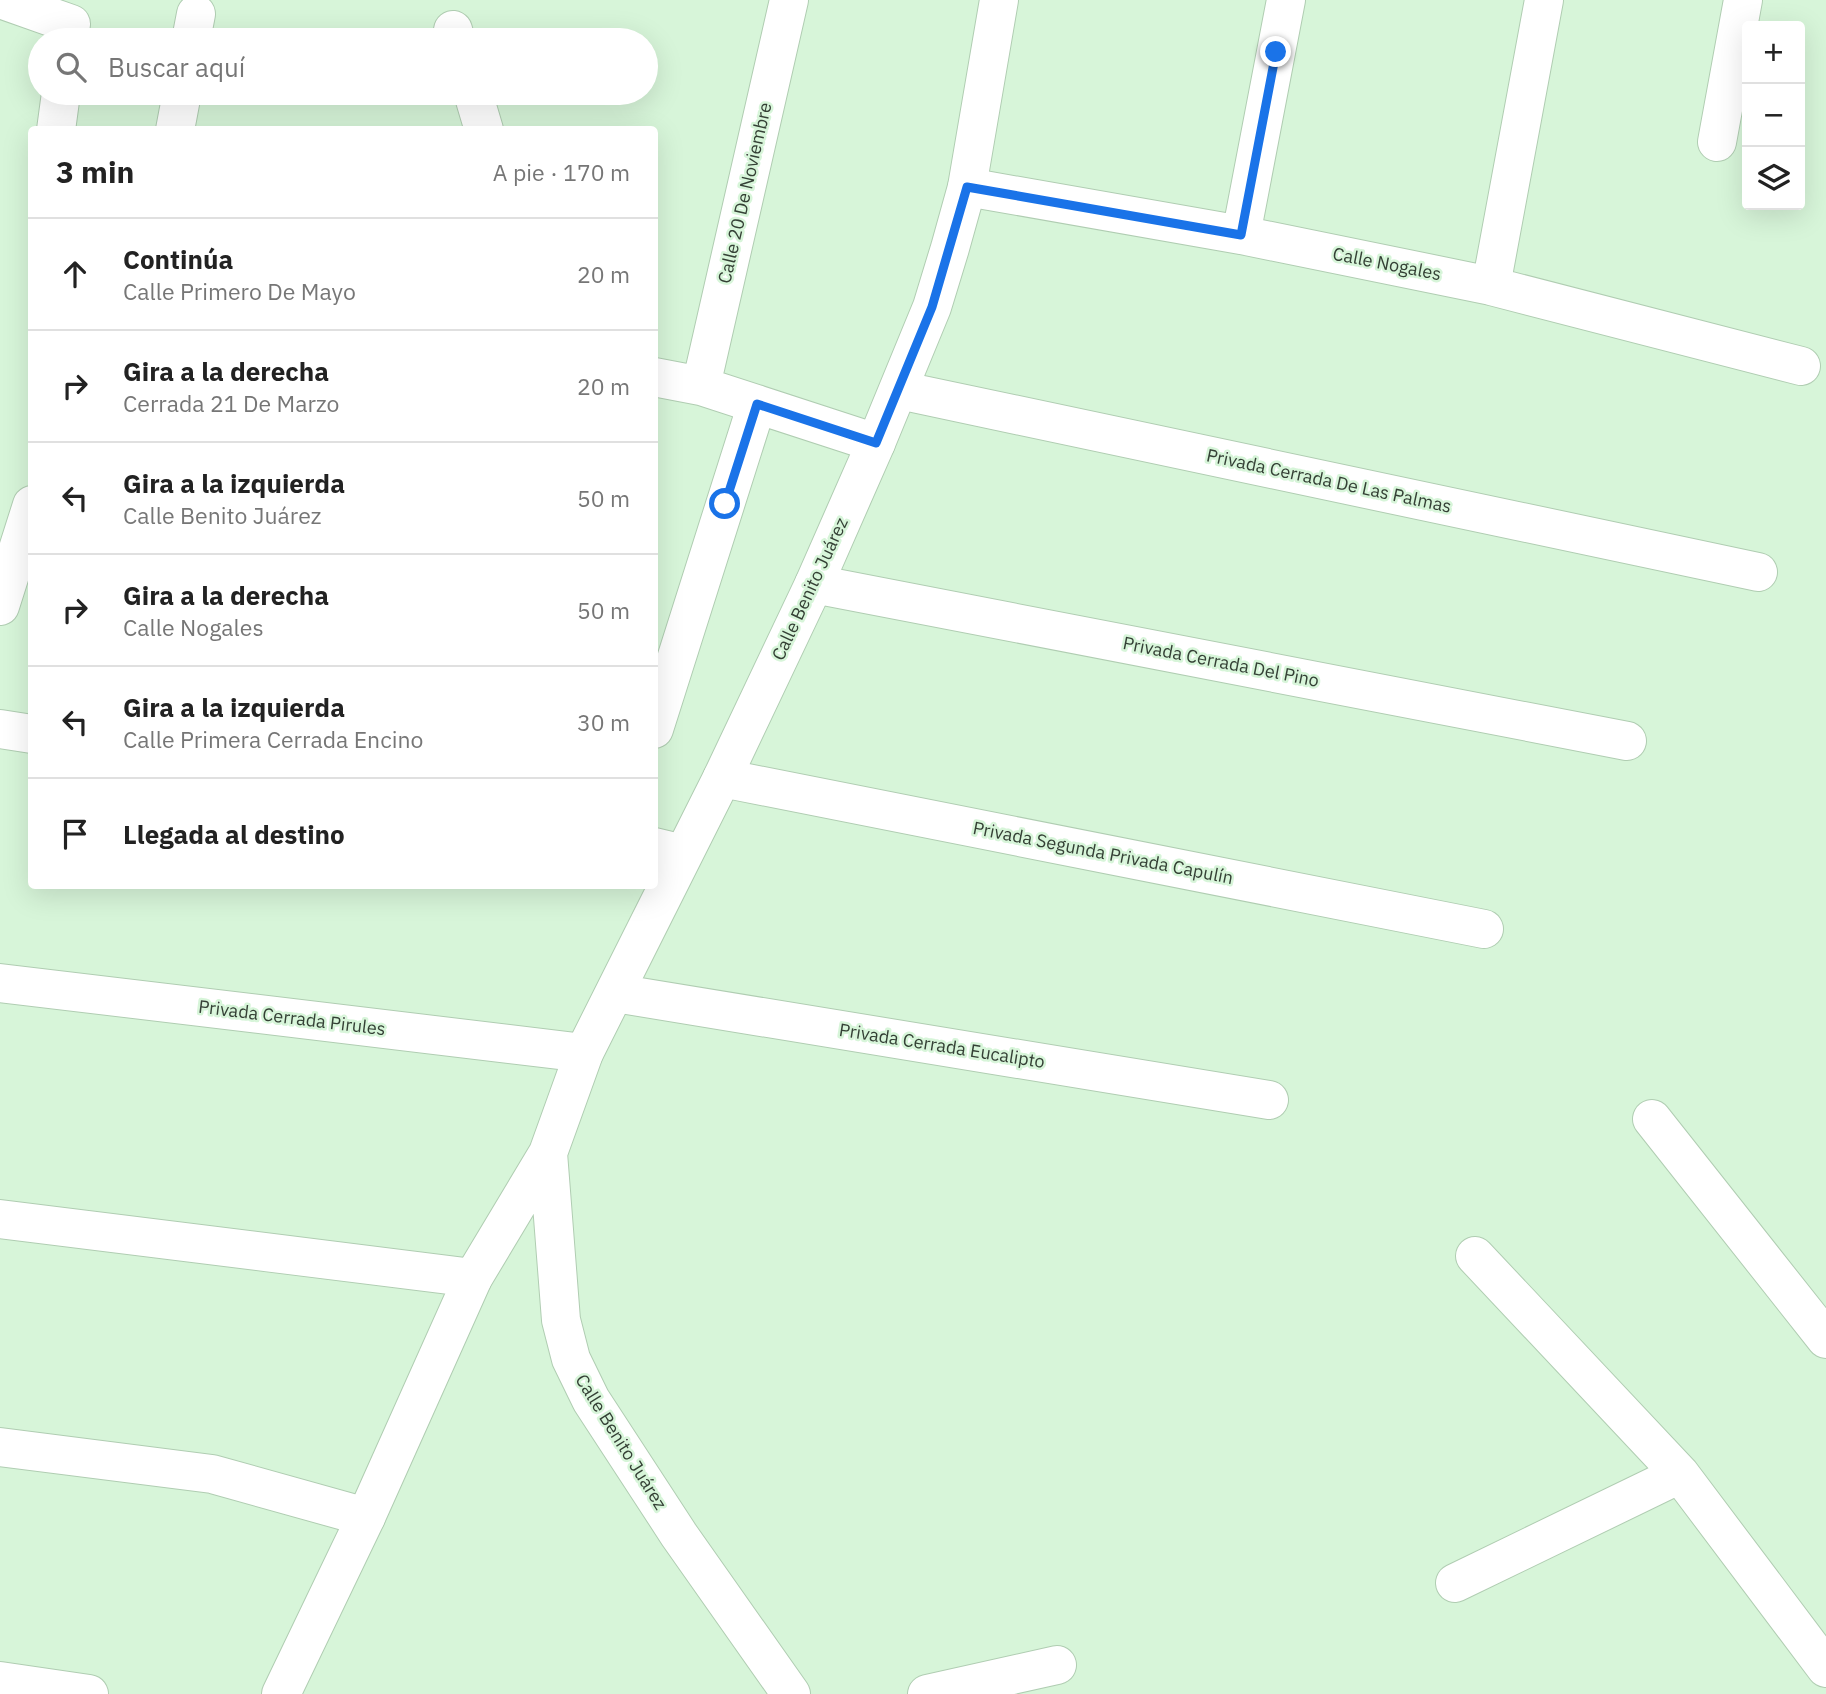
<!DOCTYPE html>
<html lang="es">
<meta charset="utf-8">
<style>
:root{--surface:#fff;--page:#f2f2f2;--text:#222;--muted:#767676;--line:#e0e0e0}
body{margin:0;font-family:"IBM Plex Sans",sans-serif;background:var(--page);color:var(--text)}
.controls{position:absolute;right:21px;top:21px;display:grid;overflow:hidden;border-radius:7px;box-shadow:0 7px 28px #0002}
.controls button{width:63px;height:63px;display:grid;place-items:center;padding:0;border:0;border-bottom:2px solid var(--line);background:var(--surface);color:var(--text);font:35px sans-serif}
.stop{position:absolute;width:21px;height:21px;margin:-16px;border:5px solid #1a73e8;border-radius:50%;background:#fff}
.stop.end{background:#1a73e8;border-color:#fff;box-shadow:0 2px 7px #0008}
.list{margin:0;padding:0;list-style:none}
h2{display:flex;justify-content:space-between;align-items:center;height:91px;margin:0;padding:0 28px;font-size:30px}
h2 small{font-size:23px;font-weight:400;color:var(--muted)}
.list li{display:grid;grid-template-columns:46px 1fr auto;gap:21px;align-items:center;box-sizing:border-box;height:112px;padding:0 28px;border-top:2px solid var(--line)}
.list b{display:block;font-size:26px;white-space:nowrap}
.list p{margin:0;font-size:23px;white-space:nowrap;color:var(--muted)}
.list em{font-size:23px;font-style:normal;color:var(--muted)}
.icon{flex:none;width:38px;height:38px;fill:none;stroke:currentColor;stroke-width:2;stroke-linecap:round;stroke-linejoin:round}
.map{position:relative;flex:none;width:1826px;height:1694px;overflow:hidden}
.search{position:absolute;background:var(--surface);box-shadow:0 7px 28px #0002;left:28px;top:28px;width:630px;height:77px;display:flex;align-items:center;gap:18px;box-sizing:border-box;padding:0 24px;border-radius:38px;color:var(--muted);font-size:26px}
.panel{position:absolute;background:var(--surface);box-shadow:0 7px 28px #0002;left:28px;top:126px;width:630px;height:763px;border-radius:7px}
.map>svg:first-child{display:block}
</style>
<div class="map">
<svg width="1826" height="1694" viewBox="0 0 1826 1694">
<rect width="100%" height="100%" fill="#d7f5d9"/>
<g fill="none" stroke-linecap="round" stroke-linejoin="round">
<g stroke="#b0cdb2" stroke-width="40">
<path id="street" d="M3,0L71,24L68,40
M453,30L456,40
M191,40L196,14
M473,93L484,130
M56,130L61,93
M175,130L182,93
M1717,142L1743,0
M967,187L1241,235L1491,286L1801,366
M1241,235L1286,0
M1491,286L1544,0
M654,377L701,386L876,443
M701,386L789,0
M899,390L1758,572
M814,584L1627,741
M0,606L32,505
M0,729L32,734
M654,729L757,404
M722,778L1484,929
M654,847L683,854
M0,983L584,1053
M615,993L1269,1100
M1652,1119L1826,1339
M0,1219L473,1278
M1475,1256L1680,1474L1826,1668
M0,1447L212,1474L366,1517
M1455,1583L1680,1474
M0,1681L89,1694
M927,1694L1057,1665"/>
</g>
<g stroke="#b0cdb2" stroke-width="40">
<path id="secondary" d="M548,1153L561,1320L571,1359L591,1400L679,1535L791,1694
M281,1694L366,1517L473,1278L548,1153L584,1053L722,778L814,584L876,443L932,307L950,248L967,187L999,0"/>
</g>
<use href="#street" stroke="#fff" stroke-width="38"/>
<use href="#secondary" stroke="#fff" stroke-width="38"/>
</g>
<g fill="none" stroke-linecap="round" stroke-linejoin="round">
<path stroke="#1a73e8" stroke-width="9" d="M725,504L757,404L876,443L932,307L967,187L1241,235L1276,52"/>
</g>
<g text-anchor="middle" stroke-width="5" stroke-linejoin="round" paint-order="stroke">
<g font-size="18" fill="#344035" stroke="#d7f5d9">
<text transform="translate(745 193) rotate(-77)" y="6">Calle 20 De Noviembre</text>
<text transform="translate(1387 264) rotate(11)" y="6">Calle Nogales</text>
<text transform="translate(1329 481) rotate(12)" y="6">Privada Cerrada De Las Palmas</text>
<text transform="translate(810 589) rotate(-65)" y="6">Calle Benito Juárez</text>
<text transform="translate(1221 662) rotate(11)" y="6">Privada Cerrada Del Pino</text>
<text transform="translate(1103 853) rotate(11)" y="6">Privada Segunda Privada Capulín</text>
<text transform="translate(292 1018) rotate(7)" y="6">Privada Cerrada Pirules</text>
<text transform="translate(942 1046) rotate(9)" y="6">Privada Cerrada Eucalipto</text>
<text transform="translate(621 1442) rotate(58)" y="6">Calle Benito Juárez</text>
</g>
</g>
</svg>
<div class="controls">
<button>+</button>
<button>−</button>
<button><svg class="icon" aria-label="layers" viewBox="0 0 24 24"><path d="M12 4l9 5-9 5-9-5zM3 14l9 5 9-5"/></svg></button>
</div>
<div class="stop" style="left:725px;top:504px"></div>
<div class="stop end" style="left:1276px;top:52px"></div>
<div class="search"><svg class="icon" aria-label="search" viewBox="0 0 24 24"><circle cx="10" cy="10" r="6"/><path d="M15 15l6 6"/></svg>Buscar aquí</div>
<section class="panel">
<h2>3 min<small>A pie · 170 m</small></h2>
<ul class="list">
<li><svg class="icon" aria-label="ahead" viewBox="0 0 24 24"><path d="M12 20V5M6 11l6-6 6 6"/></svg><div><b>Continúa</b><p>Calle Primero De Mayo</p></div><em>20 m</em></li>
<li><svg class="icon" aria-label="right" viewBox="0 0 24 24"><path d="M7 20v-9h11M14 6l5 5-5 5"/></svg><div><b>Gira a la derecha</b><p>Cerrada 21 De Marzo</p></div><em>20 m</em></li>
<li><svg class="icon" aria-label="left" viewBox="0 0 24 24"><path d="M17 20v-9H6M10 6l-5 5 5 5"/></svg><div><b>Gira a la izquierda</b><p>Calle Benito Juárez</p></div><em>50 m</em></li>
<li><svg class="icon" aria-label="right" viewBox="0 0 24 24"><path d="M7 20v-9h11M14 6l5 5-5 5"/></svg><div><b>Gira a la derecha</b><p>Calle Nogales</p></div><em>50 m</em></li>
<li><svg class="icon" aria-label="left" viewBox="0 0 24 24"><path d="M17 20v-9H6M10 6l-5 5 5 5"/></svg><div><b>Gira a la izquierda</b><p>Calle Primera Cerrada Encino</p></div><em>30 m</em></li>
<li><svg class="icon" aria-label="arrive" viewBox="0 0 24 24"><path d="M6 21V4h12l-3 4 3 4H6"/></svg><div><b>Llegada al destino</b></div></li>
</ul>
</section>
</div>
